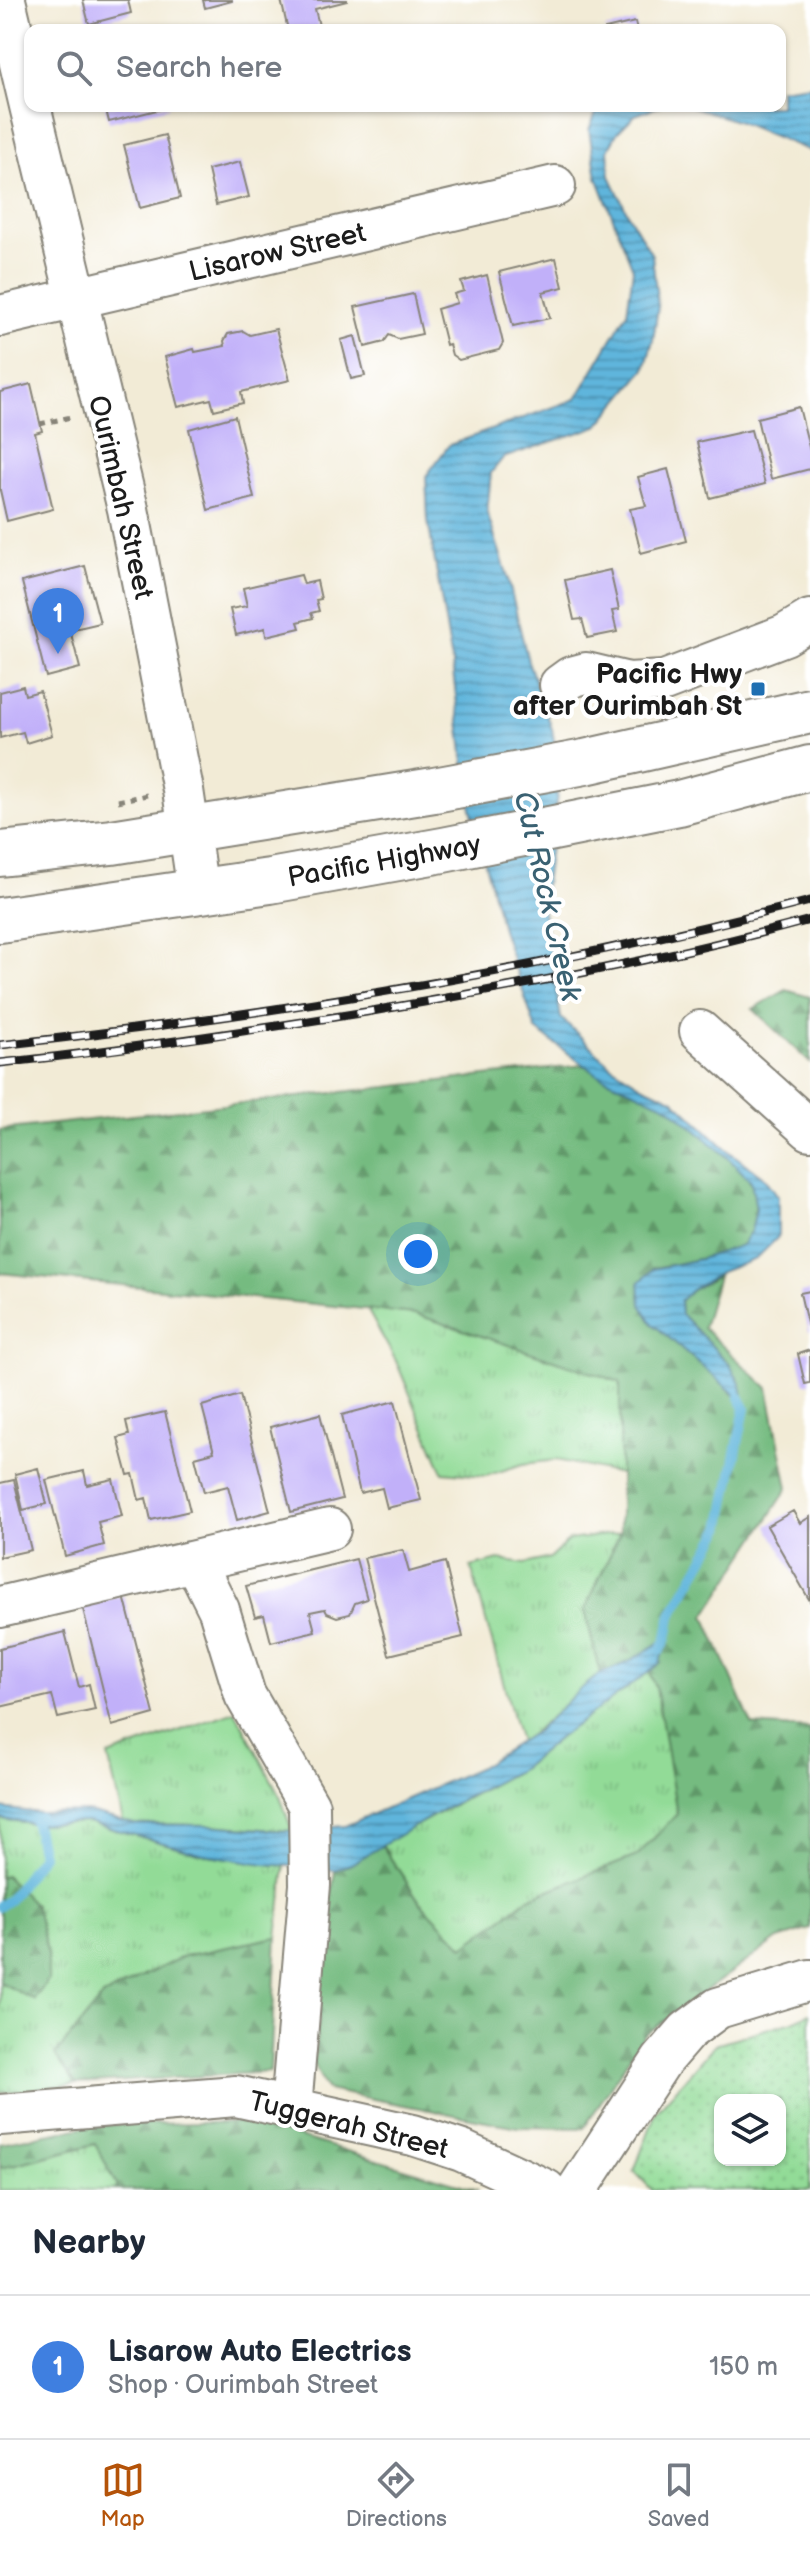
<!DOCTYPE html>
<meta charset="utf-8">
<style>
:root{--surface:#fff;--page:#f2f2f3;--text:#1f2937;--muted:#747a83;--line:#e0e1e3;--accent:#b45309}
body{margin:0;font-family:"Balsamiq Sans",sans-serif;background:var(--page);color:var(--text)}
.controls{position:absolute;right:24px;bottom:24px;display:grid;overflow:hidden;border-radius:16px;box-shadow:0 2px 6px #0004}
.controls button{width:72px;height:72px;display:grid;place-items:center;padding:0;border:0;border-bottom:2px solid var(--line);background:var(--surface);color:var(--text);font:40px sans-serif}
.you{position:absolute;left:418px;top:1254px;width:28px;height:28px;margin:-20px;border:6px solid #fff;border-radius:50%;background:#1a73e8;box-shadow:0 0 0 12px #1a73e833}
.badge{display:grid;place-items:center;width:52px;height:52px;border-radius:50%;background:var(--accent);color:#fff;font-size:26px;font-weight:700}
.pin{position:absolute;translate:-50% -66px;filter:drop-shadow(0 2px 4px #0008)}
.pin::after{content:'';position:absolute;top:42px;width:28px;height:24px;background:inherit;clip-path:polygon(0 0,100% 0,50% 100%)}
.list{margin:0;padding:0;list-style:none}
h2{display:flex;justify-content:space-between;align-items:center;height:104px;margin:0;padding:0 32px;font-size:34px}
h2 small{font-size:26px;font-weight:400;color:var(--muted)}
.list li{display:grid;grid-template-columns:52px 1fr auto;gap:24px;align-items:center;box-sizing:border-box;height:144px;padding:0 32px;border-top:2px solid var(--line)}
.list b{display:block;font-size:30px;white-space:nowrap}
.list p{margin:0;font-size:26px;white-space:nowrap;color:var(--muted)}
.list em{font-size:26px;font-style:normal;color:var(--muted)}
.icon{flex:none;width:44px;height:44px;fill:none;stroke:currentColor;stroke-width:2;stroke-linecap:round;stroke-linejoin:round}
.map{position:relative;flex:none;width:810px;height:2190px;overflow:hidden}
.search{position:absolute;background:var(--surface);box-shadow:0 2px 6px #0004;left:24px;right:24px;top:24px;height:88px;display:flex;align-items:center;gap:20px;box-sizing:border-box;padding:0 28px;border-radius:16px;color:var(--muted);font-size:30px}
.sheet{height:248px;background:var(--surface)}
nav{display:flex;justify-content:space-around;align-items:center;box-sizing:border-box;height:112px;border-top:2px solid var(--line);background:var(--surface);font-size:22px;color:var(--muted)}
nav a{display:grid;justify-items:center;gap:4px}
nav .on{color:var(--accent)}
.map>svg:first-child{display:block}
</style>
<div class="map">
<svg width="810" height="2190" viewBox="0 0 810 2190">
<defs>
<pattern id="grass-tufts" width="24" height="20" patternUnits="userSpaceOnUse" patternTransform="scale(2)"><rect width="24" height="20" fill="#92db97"/><path d="M3 7l-1-3M5 7V3M7 7l1-3M15 17l-1-3M17 17v-4M19 17l1-3" fill="none" stroke="#7dbb82"/></pattern>
<pattern id="forest-firs" width="22" height="20" patternUnits="userSpaceOnUse" patternTransform="scale(2)"><rect width="22" height="20" fill="#75bb80"/><path d="M5 1l3.5 6h-7zM16 11l3.5 6h-7z" fill="#5f9768"/></pattern>
<pattern id="park-dots" width="8" height="8" patternUnits="userSpaceOnUse" patternTransform="scale(2)"><rect width="8" height="8" fill="#92db97"/><path d="M2 2h.1M6 6h.1" fill="none" stroke="#7dbb82" stroke-width="1.8" stroke-linecap="round"/></pattern>
<pattern id="water-rules" width="6" height="5" patternUnits="userSpaceOnUse" patternTransform="scale(2)"><rect width="6" height="5" fill="#5fb5dc"/><path d="M0 2.5h6" fill="none" stroke="#4e92b2"/></pattern>
</defs>
<rect width="100%" height="100%" fill="#fff"/>
<filter id="ink" filterUnits="userSpaceOnUse"><feTurbulence type="fractalNoise" baseFrequency=".0125" numOctaves="2"/><feDisplacementMap in="SourceGraphic" scale="16" xChannelSelector="R" yChannelSelector="G"/><feConvolveMatrix kernelMatrix="1 2 1 2 8 2 1 2 1" color-interpolation-filters="sRGB"/></filter>
<filter id="wash" filterUnits="userSpaceOnUse"><feTurbulence type="fractalNoise" baseFrequency=".006" numOctaves="4" result="noise"/><feDisplacementMap in="SourceGraphic" scale="32" xChannelSelector="R" yChannelSelector="G"/><feGaussianBlur stdDeviation="1.8" result="paint"/><feColorMatrix in="noise" values="0 0 0 0 0 0 0 0 0 0 0 0 0 0 0 0 0 1.4 0 .05"/><feComposite in="paint" operator="in"/></filter>
<g filter="url(#wash)">
<rect width="100%" height="100%" fill="#f2ebd6"/>
<path fill="url(#grass-tufts)" stroke="#577c5a" stroke-width="2" d="M367,1309L415,1314L620,1382V1474L557,1460L523,1464L486,1476L443,1472L396,1361Z
M620,1533L585,1610L600,1674C572,1695 549,1722 520,1742L471,1567L499,1560L525,1564L550,1558L569,1540Z
M649,1672L656,1687L678,1814L637,1856L529,1898L464,1948L420,1902L381,1844L523,1768L560,1737Z
M235,1711L280,1796L292,1831L208,1825L134,1824L123,1821L108,1756Z
M0,1819L39,1824L88,1822L202,1854L285,1866L277,1937L184,1956L56,2055L76,2084L0,2093V1982L34,2000L5,1876L0,1877Z
M96,2144L118,2186L115,2190H0V2168Z"/>
<path fill="url(#forest-firs)" stroke="#486c4e" stroke-width="2" d="M786,990L810,997V1063L753,1009Z
M584,1065C610,1084 640,1090 667,1106C681,1114 742,1168 750,1181C759,1196 757,1232 742,1244C731,1254 671,1265 653,1268L693,1357L731,1391L744,1407L730,1365L681,1314L680,1300L692,1290L718,1276L703,1328L768,1388L788,1488L705,1616L752,1725L810,1729V1929L778,1939L644,2035L584,2128L517,2127L327,2090L313,2063L319,2020L317,1960L326,1933L335,1870L351,1864L381,1844L420,1902L464,1947L529,1898L637,1856L677,1814L656,1687L649,1672L660,1663L628,1662L600,1674L585,1610L620,1533V1382L415,1314L0,1273V1130Z
M5,1875L35,1905L48,1954V1980L34,2000L0,1982V1877Z
M277,1937L270,2072L76,2084L55,2055L103,1996L184,1956Z
M249,2122L478,2190H115L118,2186L95,2144L0,2168V2143L93,2125Z"/>
<path fill="url(#park-dots)" stroke="#577c5a" stroke-width="2" fill-rule="evenodd" d="M810,2013V2190H652L634,2171L656,2112L715,2044L793,2021ZM720,2100H780V2160H720Z"/>
<path fill="url(#water-rules)" stroke="#3e687c" stroke-width="2" d="M810,85V151L742,123L691,106H780V89Z
M599,106H660L635,115L617,133L608,150L610,176L629,216L652,255L658,307L653,340L645,369L598,426L503,458L491,473L487,513L506,571L528,661L552,729L560,773L542,906L561,1018L610,1065L642,1085L673,1099L731,1153L765,1178L778,1196V1237L756,1259L723,1271L692,1290L680,1301L681,1314L730,1365L741,1385L745,1408L731,1391L653,1324L641,1305L639,1283L653,1269L700,1259L742,1245L751,1231L756,1209L751,1181L725,1155L669,1107L598,1075L536,1030L502,929L469,801L451,656L428,521L426,476L449,445L576,399L627,313L633,269L597,177L589,130Z
M667,1638L660,1663L649,1672L560,1737L523,1768L442,1810L351,1864L335,1870L264,1864L203,1854L88,1822L39,1824L0,1819V1808L40,1813L89,1812L134,1824L208,1825L286,1831L345,1826L480,1767L538,1730L578,1691L600,1674L628,1662Z"/>
<g fill="none" stroke-linecap="round" stroke-linejoin="round">
<path stroke="#5fb5dc" stroke-width="10" d="M661,1650L667,1638L671,1616L721,1529L745,1408L739,1397
M0,1906L9,1900L42,1855L34,1819L40,1818"/>
</g>
<g id="blocks">
<path fill="#c1b0f9" d="M83,0H128L131,13L89,24Z
M203,0H232V1L205,8Z
M281,0H347V1L315,9L320,30H288Z
M635,22L637,30H605V29Z
M105,106H169V107L109,122Z
M165,135L180,198L140,208L124,145Z
M240,162L249,197L216,205L208,170Z
M556,258L563,287L543,292L550,318L513,326L499,272Z
M487,275L503,343L499,350L459,360L452,355L449,344L446,345L437,309L457,303L454,294L464,291L461,282Z
M413,294L422,334L398,339L389,335L384,342L365,347L355,307Z
M276,329L290,380L241,392L243,403L214,410L211,399L178,407L165,357L194,349L195,352L225,346L224,341L228,334L243,331L250,335Z
M355,336L365,376L351,379L341,340Z
M31,384L42,431L35,433L53,509L7,521L0,490V392Z
M799,407L810,451V469L771,479L757,418Z
M235,416L254,498L208,510L189,429Z
M751,430L765,484L710,498L697,442Z
M668,469L686,541L641,553L630,509L646,506L638,477Z
M85,566L100,623L70,630L80,668L46,677L22,582Z
M610,570L619,610L612,611L617,632L587,638L582,619L574,620L565,580Z
M301,575L304,584L317,581L321,599L316,600L319,611L311,613L313,618L298,622L300,628L266,636L265,628L236,635L230,609L247,606L243,588Z
M23,686L25,695L40,691L52,735L26,743L23,732L0,738V692Z
M810,1291V1332H809L800,1293Z
M810,1350V1383L805,1384L798,1354Z
M240,1395L270,1511L237,1520L228,1486L204,1492L195,1457L214,1452L202,1406Z
M395,1401L421,1500L387,1508L382,1488L360,1493L342,1415Z
M165,1412L190,1511L151,1520L146,1498L139,1500L133,1474L128,1475L118,1438L129,1435L126,1421Z
M320,1414L342,1499L291,1512L270,1427Z
M38,1468L47,1504L23,1510L15,1474Z
M84,1471L87,1485L113,1479L122,1516L98,1522L104,1545L65,1556L46,1480Z
M14,1480L31,1550L0,1557V1483Z
M793,1511L800,1523L810,1517V1601L767,1526Z
M403,1550L409,1572L445,1562L463,1637L389,1655L364,1558Z
M356,1559L367,1599L355,1603L350,1614L337,1617L327,1613L325,1609L310,1612L315,1631L271,1642L264,1615L255,1617L246,1586Z
M124,1596L154,1714L112,1726L82,1605Z
M65,1632L79,1687L89,1684L95,1710L58,1718L52,1695L0,1707V1648Z"/>
</g>
</g>
<g filter="url(#ink)">
<use href="#blocks" fill-opacity="0" stroke="#878479" stroke-width="2"/>
<g fill="none" stroke-linecap="round" stroke-linejoin="round">
<g stroke="#878479" stroke-width="44">
<path id="minor" d="M5,0L30,106
M30,106L128,509L183,790L198,892
M0,316L555,186
M560,685L571,677L586,673L628,683L664,681L785,635L810,620
M700,1031L810,1130
M195,1562L219,1610L245,1695L309,1806L310,1885L291,2108
M0,1607L330,1529
M0,2115L236,2096L413,2135L462,2151L546,2190
M577,2190L662,2060L687,2031L718,2008L810,1980"/>
</g>
<g stroke="#878479" stroke-width="48">
<path id="major" d="M0,854L112,842L434,790L585,762L810,711
M0,920L270,881L443,850L679,803L810,768"/>
</g>
<path stroke="#878479" stroke-width="5" stroke-dasharray="6 6" stroke-linecap="butt" d="M40,424L71,417
M118,801L147,795"/>
<use href="#minor" stroke="#fff" stroke-width="40"/>
<use href="#major" stroke="#fff" stroke-width="44"/>
<g stroke="#1c1c1c" stroke-width="9">
<path id="rail" d="M0,1045C272,1015 545,970 810,901
M0,1063C125,1050 248,1031 372,1011C519,986 666,959 810,920"/>
</g>
<use href="#rail" stroke="#fff" stroke-width="6" stroke-dasharray="18" stroke-linecap="butt"/>
</g>
</g>
<rect fill="#1f6fb2" stroke="#fff" stroke-width="3" x="750" y="681" width="16" height="16" rx="4"/>
<g text-anchor="middle" stroke-width="8" stroke-linejoin="round" paint-order="stroke">
<g font-size="28" fill="#1c1c1c" stroke="#fff">
<text transform="translate(277 251) rotate(-13)" y="10">Lisarow Street</text>
<text transform="translate(122 497) rotate(77)" y="10">Ourimbah Street</text>
<text transform="translate(384 860) rotate(-10)" y="10">Pacific Highway</text>
<text transform="translate(349 2124) rotate(14)" y="10">Tuggerah Street</text>
</g>
<g font-size="28" font-weight="bold" fill="#1c1c1c" stroke="#fff" text-anchor="end">
<text x="742" y="683">Pacific Hwy<tspan x="742" dy="32">after Ourimbah St</tspan></text>
</g>
<g font-size="30" font-style="italic" fill="#3a6172" stroke="#fff">
<text transform="translate(548 896) rotate(77)" y="10">Cut Rock Creek</text>
</g>
</g>
</svg>
<div class="controls">
<button><svg class="icon" aria-label="layers" viewBox="0 0 24 24"><path d="M12 4l9 5-9 5-9-5zM3 14l9 5 9-5"/></svg></button>
</div>
<div class="you"></div>
<div class="pin badge" style="left:58px;top:654px;background:#3f7fe0">1</div>
<div class="search"><svg class="icon" aria-label="search" viewBox="0 0 24 24"><circle cx="10" cy="10" r="6"/><path d="M15 15l6 6"/></svg>Search here</div>
</div>
<section class="sheet">
<h2>Nearby<small></small></h2>
<ul class="list">
<li><span class="badge" style="background:#3f7fe0">1</span><div><b>Lisarow Auto Electrics</b><p>Shop · Ourimbah Street</p></div><em>150 m</em></li>
</ul>
</section>
<nav>
<a class="on"><svg class="icon" aria-label="map" viewBox="0 0 24 24"><path d="M3 6l6-2 6 2 6-2v14l-6 2-6-2-6 2zM9 4v14M15 6v14"/></svg>Map</a>
<a><svg class="icon" aria-label="directions" viewBox="0 0 24 24"><path d="M12 3l9 9-9 9-9-9zM9 14v-3h6M13 9l2 2-2 2"/></svg>Directions</a>
<a><svg class="icon" aria-label="saved" viewBox="0 0 24 24"><path d="M7 4h10v16l-5-4-5 4z"/></svg>Saved</a>
</nav>
